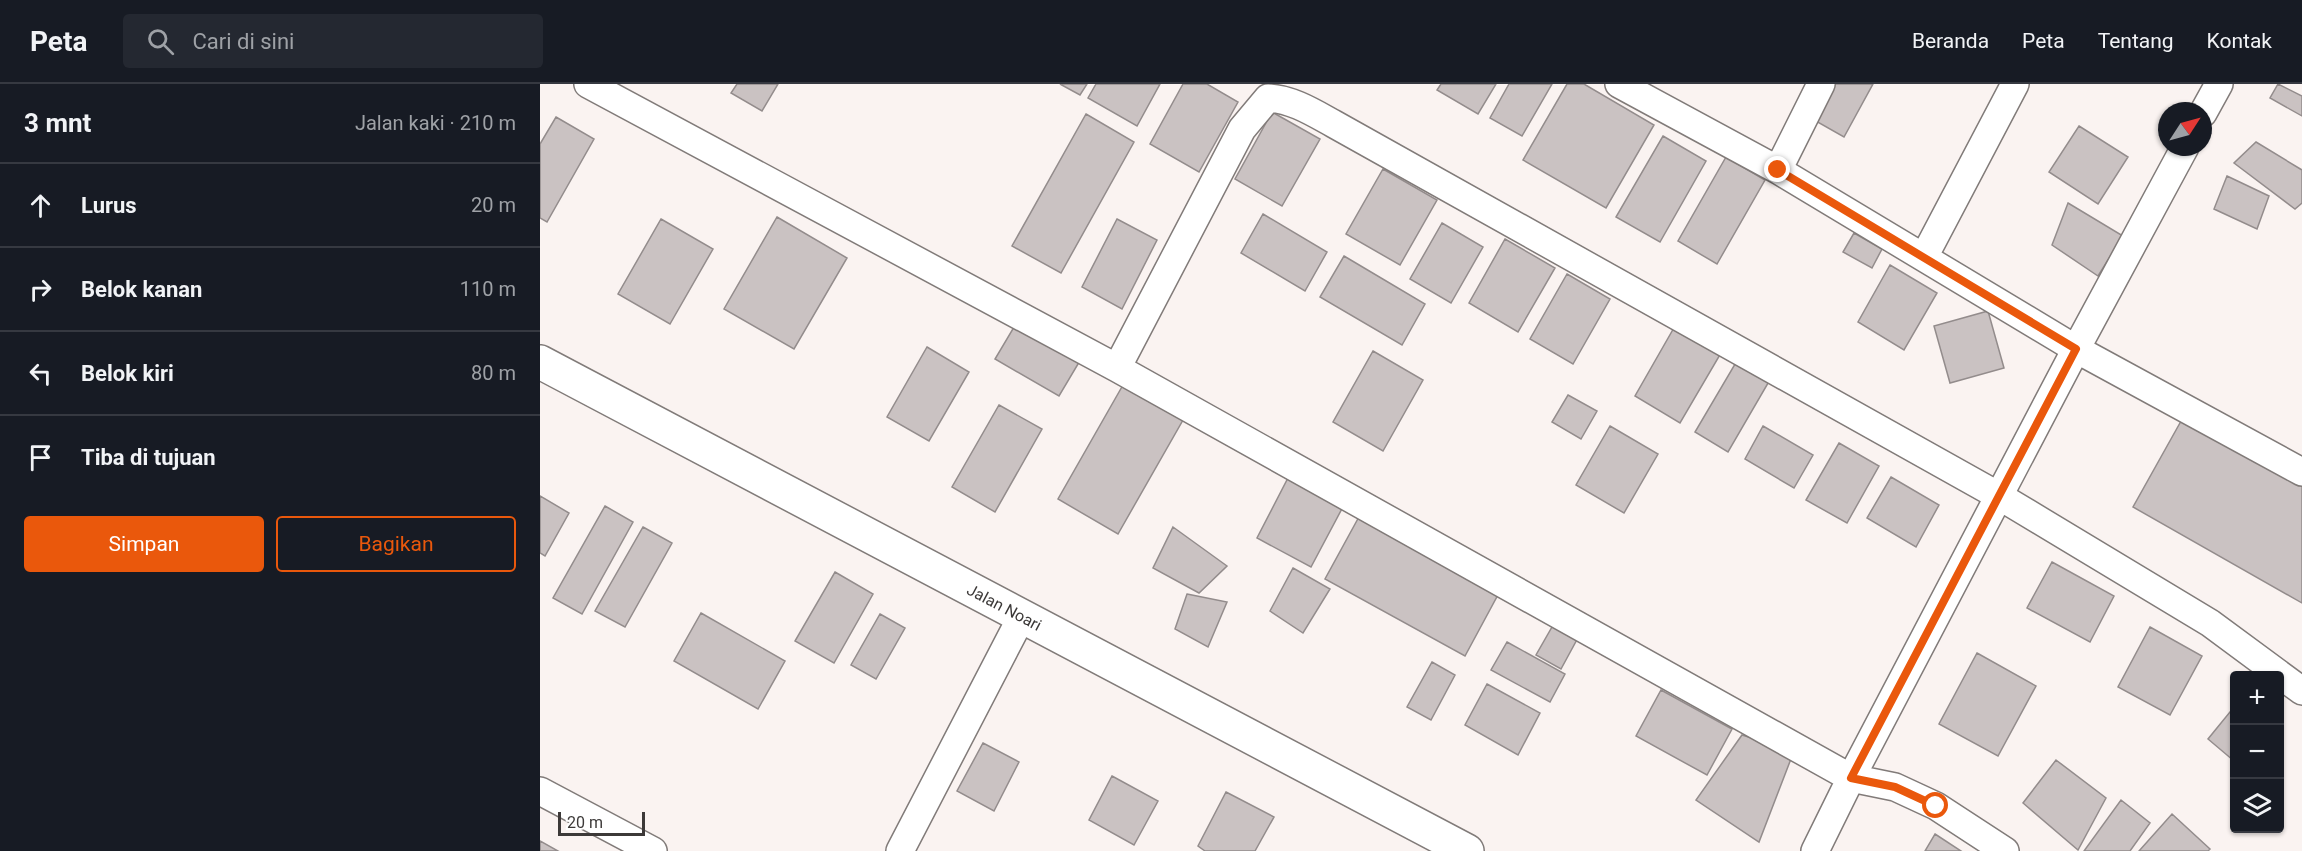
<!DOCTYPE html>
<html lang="id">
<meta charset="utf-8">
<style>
:root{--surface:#171b24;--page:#242831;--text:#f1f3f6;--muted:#9ea1a6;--line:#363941;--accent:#ea580c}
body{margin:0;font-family:Roboto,sans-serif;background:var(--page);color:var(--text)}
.controls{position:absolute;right:18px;bottom:18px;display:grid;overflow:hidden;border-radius:6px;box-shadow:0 2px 4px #0004}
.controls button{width:54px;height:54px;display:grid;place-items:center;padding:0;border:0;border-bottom:2px solid var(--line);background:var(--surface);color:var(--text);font:30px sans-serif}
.compass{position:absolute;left:1618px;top:18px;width:54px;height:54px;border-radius:50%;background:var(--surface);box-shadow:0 2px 4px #0004;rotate:54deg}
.scale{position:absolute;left:18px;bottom:15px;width:87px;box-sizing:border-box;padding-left:6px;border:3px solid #3c3938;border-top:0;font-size:16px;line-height:21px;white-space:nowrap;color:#3c3938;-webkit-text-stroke:4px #fff;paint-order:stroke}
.stop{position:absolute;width:18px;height:18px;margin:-14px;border:4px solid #ea580c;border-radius:50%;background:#fff}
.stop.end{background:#ea580c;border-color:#fff;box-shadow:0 2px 6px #0008}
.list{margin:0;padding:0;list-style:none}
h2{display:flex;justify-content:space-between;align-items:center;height:78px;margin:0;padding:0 24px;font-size:26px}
h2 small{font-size:20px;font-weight:400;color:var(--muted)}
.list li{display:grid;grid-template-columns:39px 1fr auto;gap:18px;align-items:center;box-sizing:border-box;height:84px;padding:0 24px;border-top:2px solid var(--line)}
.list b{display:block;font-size:22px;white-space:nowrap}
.list em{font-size:20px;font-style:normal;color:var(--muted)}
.actions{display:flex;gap:12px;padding:18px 24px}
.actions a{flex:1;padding:14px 0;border:2px solid var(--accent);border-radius:6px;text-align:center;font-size:21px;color:var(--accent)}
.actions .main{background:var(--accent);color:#fff}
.icon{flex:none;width:33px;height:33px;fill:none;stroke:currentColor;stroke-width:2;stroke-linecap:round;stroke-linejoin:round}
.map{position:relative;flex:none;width:1762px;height:767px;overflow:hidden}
header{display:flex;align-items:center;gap:36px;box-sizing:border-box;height:84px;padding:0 30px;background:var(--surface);border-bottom:2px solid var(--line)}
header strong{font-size:28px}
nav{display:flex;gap:33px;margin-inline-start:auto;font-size:21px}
.search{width:420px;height:54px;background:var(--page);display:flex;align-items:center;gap:15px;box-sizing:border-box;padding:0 21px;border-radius:6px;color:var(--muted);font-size:22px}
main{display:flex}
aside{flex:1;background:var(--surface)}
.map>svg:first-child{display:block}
</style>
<header>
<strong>Peta</strong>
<div class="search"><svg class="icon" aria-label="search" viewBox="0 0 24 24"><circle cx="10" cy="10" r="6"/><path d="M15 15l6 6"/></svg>Cari di sini</div>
<nav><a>Beranda</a><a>Peta</a><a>Tentang</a><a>Kontak</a></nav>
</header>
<main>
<aside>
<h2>3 mnt<small>Jalan kaki · 210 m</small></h2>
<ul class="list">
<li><svg class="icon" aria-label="ahead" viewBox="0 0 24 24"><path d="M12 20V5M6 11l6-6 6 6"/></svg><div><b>Lurus</b></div><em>20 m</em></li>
<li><svg class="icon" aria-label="right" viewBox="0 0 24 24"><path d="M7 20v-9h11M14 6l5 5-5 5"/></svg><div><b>Belok kanan</b></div><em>110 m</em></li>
<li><svg class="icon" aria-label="left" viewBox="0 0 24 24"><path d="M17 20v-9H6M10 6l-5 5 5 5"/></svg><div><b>Belok kiri</b></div><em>80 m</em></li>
<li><svg class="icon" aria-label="arrive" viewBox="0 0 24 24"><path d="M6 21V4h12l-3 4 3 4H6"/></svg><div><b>Tiba di tujuan</b></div></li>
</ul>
<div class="actions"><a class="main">Simpan</a><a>Bagikan</a></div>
</aside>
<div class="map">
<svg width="1762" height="767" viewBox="0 0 1762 767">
<rect width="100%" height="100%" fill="#faf3f1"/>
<path fill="#cac2c2" stroke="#938c8c" stroke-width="1.5" d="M197,0H238L222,27L191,9Z
M520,0H547L540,11Z
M556,0H620L597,42L548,14Z
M643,0H667L698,18L659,88L610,60Z
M901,0H956L938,30L897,6Z
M969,0H1012L982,52L950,34Z
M1027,0H1044L1114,41L1066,124L983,76Z
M1294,0H1333L1304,53L1274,36Z
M1738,0L1762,12V32L1730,14Z
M732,28L780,55L742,122L695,95Z
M546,30L594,58L521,189L472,162Z
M16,33L54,55L7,138L0,134V60Z
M1539,42L1588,73L1558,120L1509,88Z
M1123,52L1166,77L1120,158L1076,133Z
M1716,58L1762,86V119L1755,125L1694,79Z
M1186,73L1225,96L1177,180L1138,157Z
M843,85L897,116L860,181L806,150Z
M1687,92L1729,112L1717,145L1674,125Z
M1528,119L1583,152L1558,192L1512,161Z
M723,130L787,168L765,207L701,169Z
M237,133L307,174L254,265L184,225Z
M121,135L173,165L130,240L78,210Z
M577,135L617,156L582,225L542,203Z
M902,139L943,163L911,219L870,195Z
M1314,149L1342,165L1332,184L1303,168Z
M965,155L1015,184L978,248L929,219Z
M804,172L885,220L862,261L780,213Z
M1350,181L1397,209L1364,266L1318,238Z
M1027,190L1070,215L1033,280L990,255Z
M1448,227L1464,284L1410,299L1394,242Z
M477,238L541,275L519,312L455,275Z
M1135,242L1181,269L1140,339L1095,312Z
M387,263L429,288L389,357L347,333Z
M833,267L883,296L843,367L793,338Z
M1198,275L1231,294L1188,368L1155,348Z
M587,294L647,329L578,450L518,415Z
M1028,311L1057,327L1041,355L1012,338Z
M459,321L502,345L455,428L412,403Z
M1645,330L1762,397V519L1593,423Z
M1070,342L1118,370L1084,429L1036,401Z
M1223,342L1273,371L1254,404L1205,375Z
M1299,359L1339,382L1307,439L1266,416Z
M750,390L805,419L771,483L717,454Z
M1351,393L1399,421L1376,463L1327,434Z
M0,412L29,429L5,472L0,469Z
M65,422L93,438L42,530L13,514Z
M820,431L960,507L925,572L785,495Z
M103,443L132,459L85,543L55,527Z
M633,443L687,482L659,509L613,484Z
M1512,478L1574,512L1550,558L1487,524Z
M753,484L790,505L763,549L730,527Z
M295,488L333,510L294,579L255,557Z
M647,510L687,518L668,563L635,545Z
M161,529L245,577L218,625L134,577Z
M340,530L365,544L336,595L311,581Z
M1016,536L1040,550L1021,585L996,571Z
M1610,543L1662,572L1630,631L1578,603Z
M967,558L1025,590L1010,618L951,586Z
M1437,569L1496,602L1458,672L1399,640Z
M892,578L915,591L891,636L867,623Z
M947,600L1000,629L978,671L925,641Z
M1121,606L1192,645L1167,691L1096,652Z
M1694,623V677L1668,655Z
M1202,651L1254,667L1219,758L1156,716Z
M443,659L479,678L454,727L417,707Z
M1516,676L1566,714L1538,766L1483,719Z
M572,692L618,717L594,761L549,736Z
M686,708L734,733L715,767H665L658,762Z
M1581,716L1610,739L1590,767H1544Z
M1632,730L1670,765L1668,767H1599Z
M1395,750L1421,767H1385Z
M0,757L18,767H0Z"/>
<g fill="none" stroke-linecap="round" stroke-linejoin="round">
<g stroke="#817b79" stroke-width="30">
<path id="minor" d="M48,0L577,284L1311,694L1355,703L1396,722L1465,767
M1079,0L1238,86L1536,265L1762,388
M1663,29L1679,0
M1238,86L1281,0
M1384,173L1475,0
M577,284L702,45L728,14C752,15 774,29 794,40L1459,412L1670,539L1762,607
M0,707L113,767
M360,767L482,532
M1275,767L1311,694L1536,265L1645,63"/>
</g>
<g stroke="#817b79" stroke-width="36">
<g id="tertiary">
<path id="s1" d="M0,278L927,767"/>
</g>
</g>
<use href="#minor" stroke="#fff" stroke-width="27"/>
<use href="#tertiary" stroke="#fff" stroke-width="33"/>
</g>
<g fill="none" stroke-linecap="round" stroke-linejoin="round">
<path stroke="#ea580c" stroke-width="8" d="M1238,86L1536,265L1311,694L1355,703L1396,722"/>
</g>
<g text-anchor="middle" stroke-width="4.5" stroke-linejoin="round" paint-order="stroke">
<g font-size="16" fill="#3c3938" stroke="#fff">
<text dy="6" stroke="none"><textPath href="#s1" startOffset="525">Jalan Noari</textPath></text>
</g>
</g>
</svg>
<div class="controls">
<button>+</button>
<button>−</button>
<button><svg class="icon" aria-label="layers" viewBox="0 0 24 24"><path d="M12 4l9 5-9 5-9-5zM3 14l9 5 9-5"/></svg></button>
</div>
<svg class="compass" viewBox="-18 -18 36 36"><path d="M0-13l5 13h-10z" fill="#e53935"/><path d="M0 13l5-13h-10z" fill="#9ea1a6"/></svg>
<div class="scale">20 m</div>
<div class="stop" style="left:1396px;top:722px"></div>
<div class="stop end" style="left:1238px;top:86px"></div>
</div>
</main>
